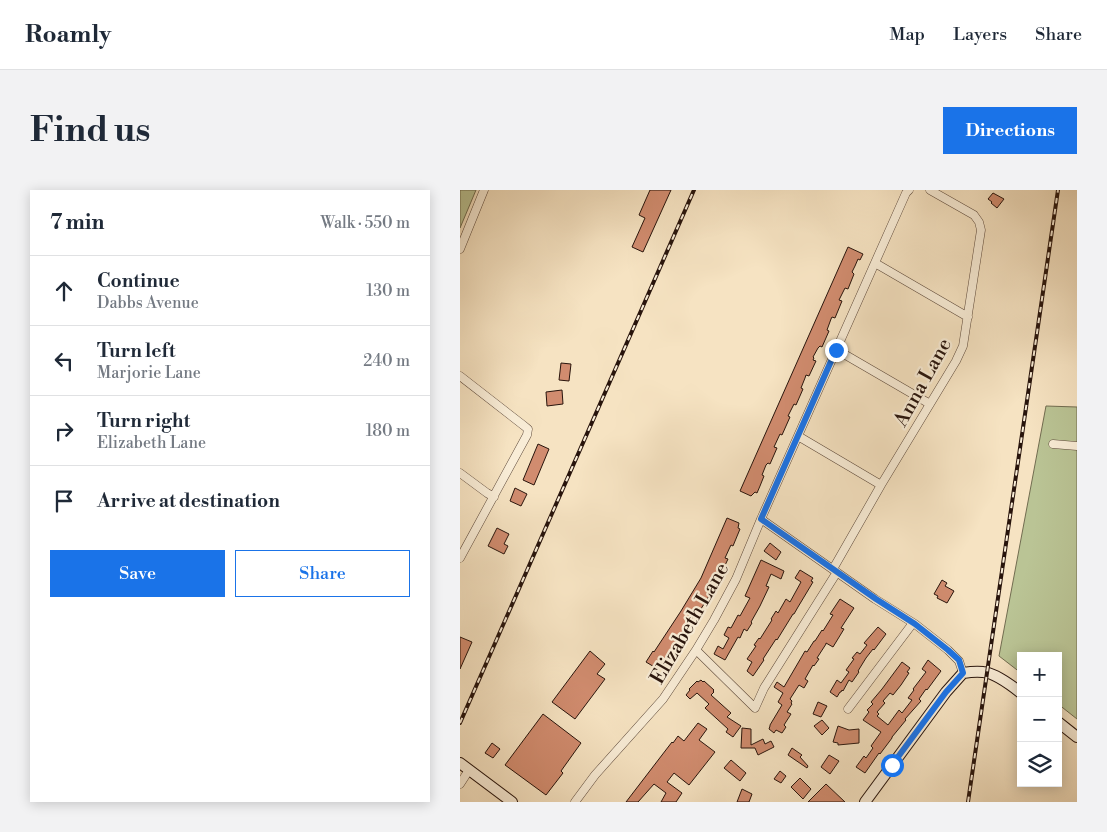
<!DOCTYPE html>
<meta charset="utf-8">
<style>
:root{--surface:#fff;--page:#f2f2f3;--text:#1f2937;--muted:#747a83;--line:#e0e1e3;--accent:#1a73e8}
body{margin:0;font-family:"Libre Bodoni",serif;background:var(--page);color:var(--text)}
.controls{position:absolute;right:15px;bottom:15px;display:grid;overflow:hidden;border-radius:0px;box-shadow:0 2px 12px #0003}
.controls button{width:45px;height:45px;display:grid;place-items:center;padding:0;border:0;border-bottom:1px solid var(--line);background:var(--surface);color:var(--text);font:25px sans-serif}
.stop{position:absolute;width:15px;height:15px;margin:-11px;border:4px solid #1a73e8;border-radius:50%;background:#fff}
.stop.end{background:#1a73e8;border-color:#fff;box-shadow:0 1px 5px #0008}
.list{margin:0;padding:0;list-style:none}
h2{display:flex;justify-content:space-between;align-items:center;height:65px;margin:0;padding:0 20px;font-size:21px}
h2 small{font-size:16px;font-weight:400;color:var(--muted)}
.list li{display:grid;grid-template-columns:32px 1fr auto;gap:15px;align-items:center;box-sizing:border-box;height:70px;padding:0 20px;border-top:1px solid var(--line)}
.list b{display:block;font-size:19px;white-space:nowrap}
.list p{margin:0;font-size:16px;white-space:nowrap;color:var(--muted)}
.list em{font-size:16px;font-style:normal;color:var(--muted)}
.actions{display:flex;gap:10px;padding:15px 20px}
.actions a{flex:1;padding:11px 0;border:1px solid var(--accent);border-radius:0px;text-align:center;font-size:18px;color:var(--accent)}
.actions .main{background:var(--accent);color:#fff}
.icon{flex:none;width:28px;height:28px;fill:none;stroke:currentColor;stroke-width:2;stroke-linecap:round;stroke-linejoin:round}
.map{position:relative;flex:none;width:617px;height:612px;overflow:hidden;border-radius:0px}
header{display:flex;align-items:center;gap:30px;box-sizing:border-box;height:70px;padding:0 25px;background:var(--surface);border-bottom:1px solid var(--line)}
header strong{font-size:24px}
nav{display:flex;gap:28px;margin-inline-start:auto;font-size:18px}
.intro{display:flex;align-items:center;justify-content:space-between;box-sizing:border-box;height:120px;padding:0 30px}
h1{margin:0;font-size:35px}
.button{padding:12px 22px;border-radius:0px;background:var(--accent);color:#fff;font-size:18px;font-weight:700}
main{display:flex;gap:30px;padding:0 30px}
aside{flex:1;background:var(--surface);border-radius:0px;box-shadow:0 2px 12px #0003}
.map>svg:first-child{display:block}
</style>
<header>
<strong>Roamly</strong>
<nav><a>Map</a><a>Layers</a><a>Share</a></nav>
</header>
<div class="intro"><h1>Find us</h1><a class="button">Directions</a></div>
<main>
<aside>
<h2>7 min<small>Walk · 550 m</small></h2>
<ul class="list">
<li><svg class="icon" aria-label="ahead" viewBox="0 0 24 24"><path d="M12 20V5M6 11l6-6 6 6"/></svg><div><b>Continue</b><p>Dabbs Avenue</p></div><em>130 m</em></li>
<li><svg class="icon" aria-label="left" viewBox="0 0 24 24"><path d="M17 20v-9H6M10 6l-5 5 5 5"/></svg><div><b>Turn left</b><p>Marjorie Lane</p></div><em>240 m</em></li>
<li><svg class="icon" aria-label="right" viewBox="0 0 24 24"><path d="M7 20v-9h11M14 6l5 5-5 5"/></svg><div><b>Turn right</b><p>Elizabeth Lane</p></div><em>180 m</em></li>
<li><svg class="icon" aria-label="arrive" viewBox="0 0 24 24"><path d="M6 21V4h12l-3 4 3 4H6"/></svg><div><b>Arrive at destination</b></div></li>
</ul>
<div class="actions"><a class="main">Save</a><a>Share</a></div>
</aside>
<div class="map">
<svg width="617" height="612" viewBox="0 0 617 612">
<rect width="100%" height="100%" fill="#f6e3c2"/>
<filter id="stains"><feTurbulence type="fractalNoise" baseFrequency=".004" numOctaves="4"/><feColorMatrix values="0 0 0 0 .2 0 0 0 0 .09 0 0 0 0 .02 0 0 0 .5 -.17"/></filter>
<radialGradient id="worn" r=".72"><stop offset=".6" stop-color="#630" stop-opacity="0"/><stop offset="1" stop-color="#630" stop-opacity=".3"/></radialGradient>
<path fill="#bac495" stroke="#716c50" d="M0,0H16L0,38Z
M586,216L617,217V529L598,514V466H561V483L539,466Z"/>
<path fill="#d18c6f" stroke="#28140c" d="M190,0H211L183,62L172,57L185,28L179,25Z
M533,3L544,9L537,18L531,13L532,12L528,9Z
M388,57L403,64L400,70L398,69L395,76L392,82L394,84L388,99L385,98L379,110L382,111L375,128L372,127L371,129L367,140L369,141L362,157L360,156L358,158L353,167L354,168L353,170L356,171L349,186L346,185L345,188L341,198L343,199L336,215L334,214L328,226L330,227L322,245L320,244L314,257L317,258L310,274L308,273L306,275L302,285L304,286L300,296L297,303L295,302L291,306L280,301Z
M101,173L111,174L109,191L99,190Z
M102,200L103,214L87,216L86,202Z
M78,254L89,259L74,295L63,290Z
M55,298L67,304L61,316L50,311Z
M267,328L279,333L278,338L280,339L273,356L271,355L270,357L265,368L268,369L259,388L257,387L256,390L254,389L247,403H248L247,405L249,406L239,422L237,421L229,433L231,434L221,449L219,448L212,460L214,461L210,468L209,467L203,476L201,474L200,476H198L196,478L186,472L193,461L194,462L221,421L241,388Z
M37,338L49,344L44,354L48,356L44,364L28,356Z
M310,353L321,362L316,370L304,361Z
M301,370L324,381L321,389L311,384L306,396L309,397L300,416L291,432L292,433L287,441L284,439L280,448L278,447L265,470L254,464L258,456L263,459L269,448L264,445L268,437L271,438L278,425L280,426L290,408L285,406Z
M340,380L353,388L351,391L353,392L338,417L334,424H333L317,450L316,449L303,469L304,470L293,486L287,481L292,472L287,469L296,456L294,455L299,448L300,449L312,430L311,429L316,421L318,423L326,409L330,412L341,392L335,388Z
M482,390L487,393L485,396L494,401L487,413L477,408L478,406L474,404Z
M380,409L394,418L381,438L384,439L373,457L366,453V454L357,468L359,469L354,476L353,475L345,489L348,491L344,498L339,495L330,509L332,511L331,513L332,514L327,522L331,524L324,535L326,537L322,543L316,540L314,543L309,539L310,536V535L322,515L318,512L323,503L314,497L317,492L324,497L345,461L347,462L354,451H355L362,440L363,441L373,425L370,424Z
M418,437L426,444L414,460L413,459L406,468L398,481L399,482L392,492L389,490L383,501L382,500L381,502H380L377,507L370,502L377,490L381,493L389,482L386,480L394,469L392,468L397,462L400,464L407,455L404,453Z
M0,447L12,452L0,479Z
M130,461L145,474L137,484L145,489L115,529L92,512Z
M468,470L481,481L467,500L466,499L459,509L461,511L445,529L446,530L432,547V548L420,564L419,563L405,583L396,577L404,566L406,568L413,558L411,556L421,542L403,530L409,522L407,520L413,514L411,512L422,499L442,472L450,478L447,482L449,483L441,495L433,505L430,503L423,511L425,513L417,522L419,524L417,526L428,535L439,520L442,523L452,510L448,508L454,500L453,499L466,482L462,479Z
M241,490L243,492L244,491L254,500L253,501L254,502L251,505L271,523L267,527L281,536L273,547L266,542L268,539L245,518L249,514L237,503L230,509L226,505L230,500L229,499L237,491L238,492Z
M358,512L367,516L361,527L353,524Z
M83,524L121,553L101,581L103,583L86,605L45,575Z
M362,530L369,538L362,545L354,536Z
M238,533L247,539L239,550L255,562L229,595L214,583L207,592L222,603L216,612H201L206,603L194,594L178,612H166L212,552L213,553L218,546L224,551Z
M378,536L389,540L399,539V553L378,555V553L373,552Z
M282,538L291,539V555L303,549L305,554L311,551L314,557L298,565L295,558H281Z
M32,553L40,559L33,568L25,563Z
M332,558L342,565L340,567L348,576L347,578L328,565Z
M369,565L379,571L370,584L361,577Z
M271,570L286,583L280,591L264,578Z
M320,581L326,586L321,593L314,589Z
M340,588L351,599L343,609L331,597Z
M366,594L385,612H348Z
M282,599L292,604L289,612H277Z"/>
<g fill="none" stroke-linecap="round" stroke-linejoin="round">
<g stroke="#5c483a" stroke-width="9">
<path id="street" d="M0,59L24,0
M415,73L508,127
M377,160L470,214
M0,186L63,235L68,239L67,245L0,368
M338,246L421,295
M593,254L617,256
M0,283L27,303L34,307
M301,329L415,409L455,434L488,460L499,471L503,483
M373,379L421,295L496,171L503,156L521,40L519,32L514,25L470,0
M236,460L295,518L304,498L377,382
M388,519L453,433
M0,594L9,580
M115,612L135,585L203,509L236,460L254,430L276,389L301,329L446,3L449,0"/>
</g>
<g stroke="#28140c" stroke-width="12">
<path id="secondary" d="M598,532L617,547
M0,573L52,612
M405,612L486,502L503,483C509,482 516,481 523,482C535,483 551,495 561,503"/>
</g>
<use href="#street" stroke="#f9edd7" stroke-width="8"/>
<use href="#secondary" stroke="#f9edd7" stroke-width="10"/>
<g stroke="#28140c" stroke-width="4">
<path id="rail" d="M0,533L234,0
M508,612L598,0"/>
</g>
<use href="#rail" stroke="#f9edd7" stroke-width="2" stroke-dasharray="5.5" stroke-linecap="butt"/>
</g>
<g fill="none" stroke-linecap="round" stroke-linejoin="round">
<path stroke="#1a73e8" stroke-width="6" d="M376,160L301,329L416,409L455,434L488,460L499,470L503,483L486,502L432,575"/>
</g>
<g text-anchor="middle" stroke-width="4.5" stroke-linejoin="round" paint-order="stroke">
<g font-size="20" fill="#28140c" stroke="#f9edd7">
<text transform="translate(462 192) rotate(-61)" y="7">Anna Lane</text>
<text transform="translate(229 433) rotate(-60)" y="7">Elizabeth Lane</text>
</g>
</g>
<rect width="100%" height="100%" filter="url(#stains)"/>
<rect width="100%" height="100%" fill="url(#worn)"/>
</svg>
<div class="controls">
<button>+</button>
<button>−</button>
<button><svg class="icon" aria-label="layers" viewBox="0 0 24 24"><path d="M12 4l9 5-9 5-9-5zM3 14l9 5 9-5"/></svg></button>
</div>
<div class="stop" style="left:432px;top:575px"></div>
<div class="stop end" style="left:376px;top:160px"></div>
</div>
</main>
